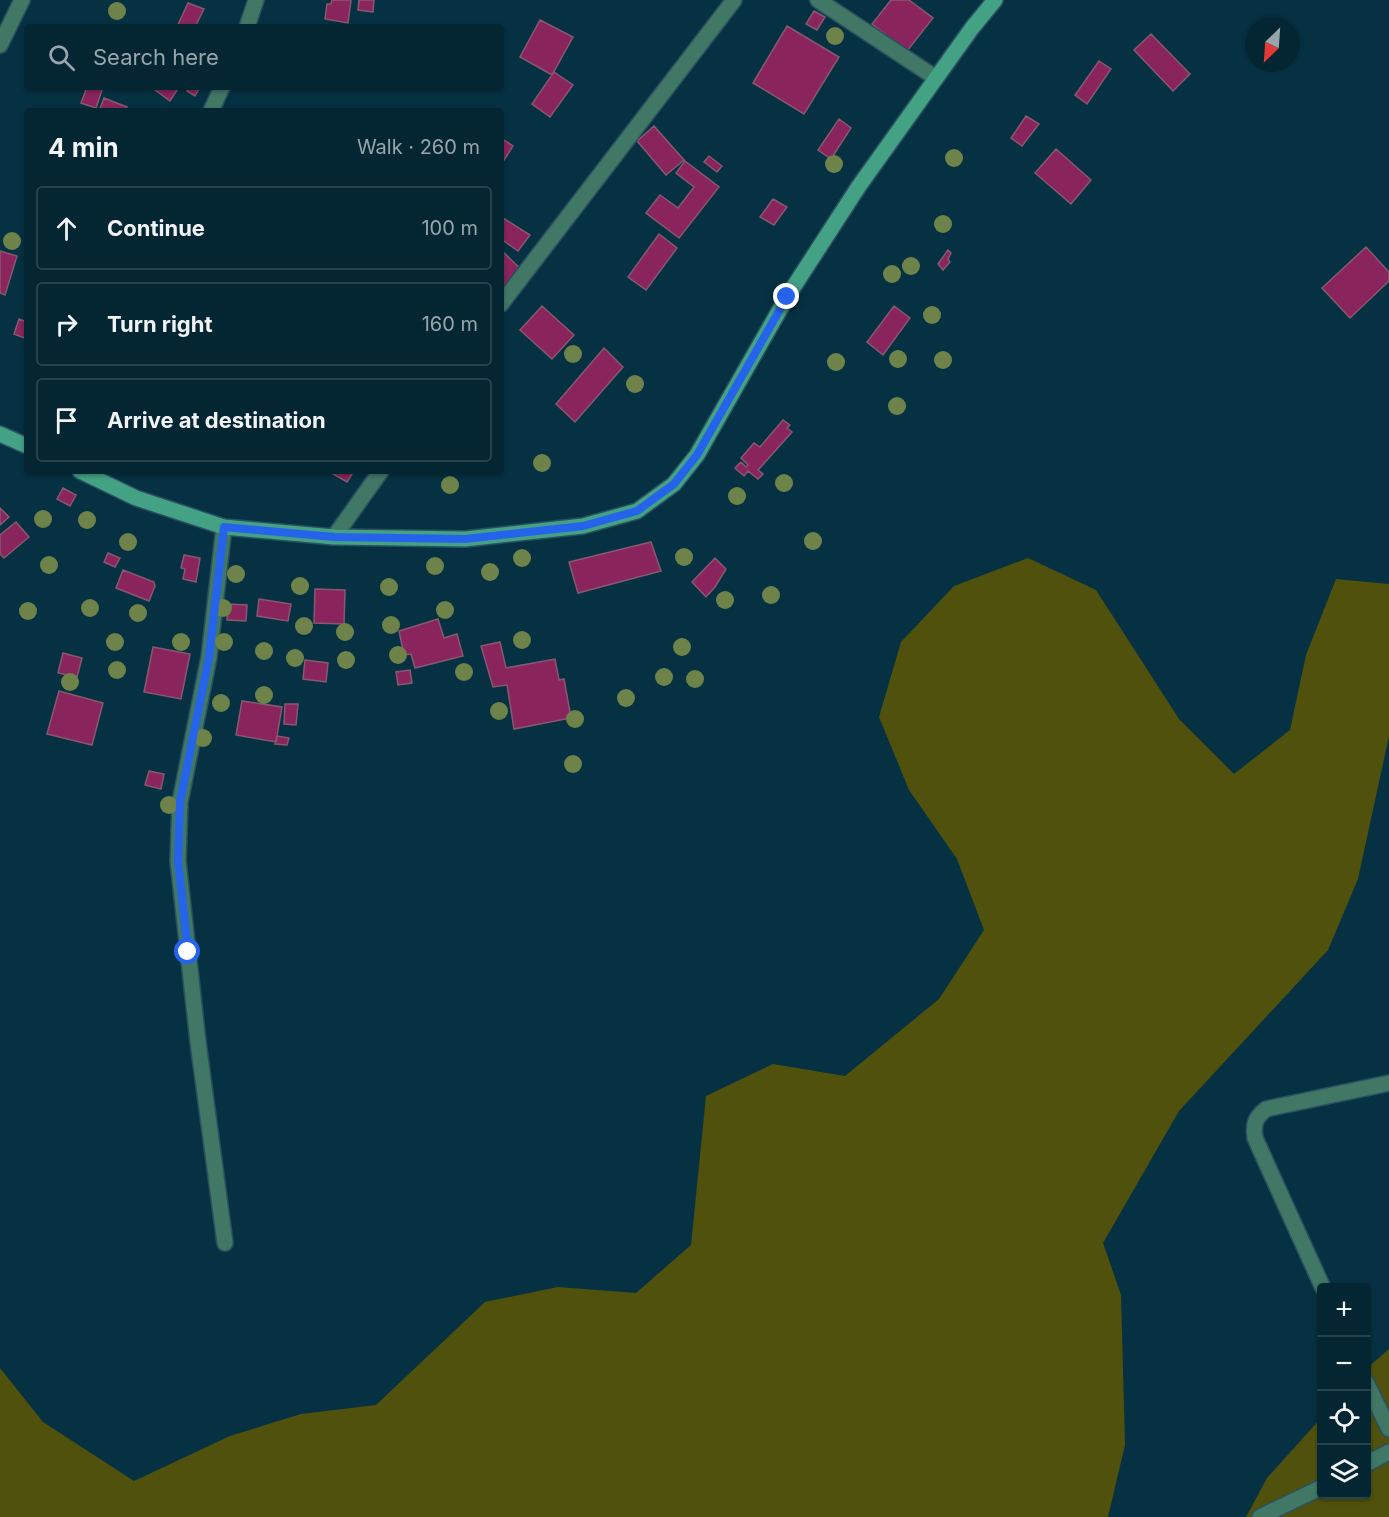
<!DOCTYPE html>
<meta charset="utf-8">
<style>
:root{--surface:#042532;--page:#0d2d3a;--text:#f1f3f6;--muted:#97a5ac;--line:#25424d}
body{margin:0;font-family:Inter,sans-serif;background:var(--page);color:var(--text)}
.controls{position:absolute;right:18px;bottom:18px;display:grid;overflow:hidden;border-radius:6px;box-shadow:0 2px 4px #0004}
.controls button{width:54px;height:54px;display:grid;place-items:center;padding:0;border:0;border-bottom:2px solid var(--line);background:var(--surface);color:var(--text);font:30px sans-serif}
.compass{position:absolute;left:1245px;top:18px;width:54px;height:54px;border-radius:50%;background:var(--surface);box-shadow:0 2px 4px #0004;rotate:205deg}
.stop{position:absolute;width:18px;height:18px;margin:-14px;border:4px solid #2563eb;border-radius:50%;background:#fff}
.stop.end{background:#2563eb;border-color:#fff;box-shadow:0 2px 6px #0008}
.list{margin:0;padding:0;list-style:none}
h2{display:flex;justify-content:space-between;align-items:center;height:78px;margin:0;padding:0 24px;font-size:26px}
h2 small{font-size:20px;font-weight:400;color:var(--muted)}
.list li{display:grid;grid-template-columns:39px 1fr auto;gap:18px;align-items:center;box-sizing:border-box;height:84px;margin:0 12px 12px;padding:0 12px;border:2px solid var(--line);border-radius:6px}
.list b{display:block;font-size:22px;white-space:nowrap}
.list em{font-size:20px;font-style:normal;color:var(--muted)}
.icon{flex:none;width:33px;height:33px;fill:none;stroke:currentColor;stroke-width:2;stroke-linecap:round;stroke-linejoin:round}
.map{position:relative;flex:none;width:1389px;height:1517px;overflow:hidden}
.search{position:absolute;background:var(--surface);box-shadow:0 2px 4px #0004;left:24px;top:24px;width:480px;height:66px;display:flex;align-items:center;gap:15px;box-sizing:border-box;padding:0 21px;border-radius:6px;color:var(--muted);font-size:22px}
.panel{position:absolute;background:var(--surface);box-shadow:0 2px 4px #0004;left:24px;top:108px;width:480px;height:366px;border-radius:6px}
.map>svg:first-child{display:block}
</style>
<div class="map">
<svg width="1389" height="1517" viewBox="0 0 1389 1517">
<rect width="100%" height="100%" fill="#063142"/>
<path fill="#50510c" d="M1028,558L1096,590L1179,719L1234,774L1290,730L1306,655L1336,579L1389,584V736L1358,879L1328,950L1179,1111L1103,1243L1121,1295L1125,1445L1108,1517H0V1368L43,1422L134,1481L230,1436L301,1414L376,1405L485,1302L558,1287L636,1293L691,1245L706,1096L773,1064L845,1076L939,999L984,930L957,859L909,790L879,717L901,642L954,586Z
M1389,1349V1517H1246L1267,1478L1321,1418L1322,1494H1366L1367,1368Z"/>
<path fill="#89245d" stroke="#87596f" stroke-width="1.5" d="M332,0H351L348,23L325,19L327,4H331Z
M359,0H374L373,12L358,10Z
M891,0H909L933,18L907,51L872,24Z
M188,3L204,9L195,27H177Z
M814,11L825,17L817,30L806,24Z
M540,20L573,37L552,75L520,57Z
M787,26L839,57L804,114L753,83Z
M1151,34L1190,74L1173,91L1134,50Z
M1099,61L1111,69L1087,104L1075,95Z
M554,72L573,85L550,117L532,104Z
M87,87H103L96,108L81,103Z
M151,87H179L170,101Z
M190,87H200L195,96L187,91Z
M104,98L127,107L126,111H99Z
M1026,116L1039,124L1022,146L1011,138Z
M839,119L851,128L831,159L818,150Z
M654,126L684,160L666,175L637,141Z
M501,138L513,146L501,165Z
M1056,149L1091,180L1071,204L1035,173Z
M709,156L722,166L717,172L704,162Z
M685,161L719,187L679,238L646,213L660,195L678,208L694,187L676,173Z
M773,199L787,207L774,225L760,217Z
M503,218L530,235L518,251L501,239Z
M659,234L677,248L646,290L628,277Z
M1366,247L1389,272V281L1350,318L1322,288Z
M501,250L527,275L501,301Z
M948,250L951,253L948,259L950,262L943,270L938,264Z
M0,251L17,256L5,295L0,293Z
M542,306L574,335L552,359L520,330Z
M894,306L910,318L883,355L867,342Z
M19,319L27,322V339L14,334Z
M604,348L623,367L575,422L556,404Z
M783,420L790,425L787,428L792,432L758,470L763,474L758,479L748,471L744,476L735,468L741,462L746,467L748,465L741,458L754,443L760,447Z
M328,471H346L352,474L347,482Z
M63,488L76,495L70,506L57,499Z
M0,508L9,517L0,525Z
M16,522L29,537L4,558L0,554V535Z
M651,542L661,571L578,593L569,562Z
M108,553L120,558L115,567L104,562Z
M184,555L200,558L196,582L183,579L185,569L181,568Z
M715,558L726,569L715,587L706,597L692,582Z
M123,570L154,582L155,586L149,601L116,588Z
M315,589L345,590L344,624L314,623Z
M259,599L291,604L288,621L257,616Z
M228,604L247,605L246,621L227,620Z
M438,619L444,638L457,634L463,656L415,668L411,654L404,655L399,631Z
M500,642L506,668L555,659L559,680L564,679L571,718L514,729L507,685L493,687L481,646Z
M153,647L190,654L181,699L144,692Z
M63,653L82,658L77,677L58,673Z
M305,660L328,663L326,682L303,679Z
M410,670L412,683L398,685L396,672Z
M59,691L103,703L92,745L47,734Z
M242,701L282,707L276,742L236,735Z
M285,704H298L296,725L284,724Z
M277,736L289,738L287,745L275,744Z
M149,771L164,774L161,789L145,785Z"/>
<g fill="none" stroke-linecap="round" stroke-linejoin="round">
<g stroke="#2a5060" stroke-width="18">
<path id="minor" d="M818,0L936,78
M247,27L256,0
M0,45L22,0
M211,111L222,87
M501,304L734,0
M224,527L209,657L180,802L178,861L198,1042L225,1243
M334,537L381,471
M1323,1288L1255,1138C1253,1124 1255,1118 1266,1109L1389,1083
M1366,1382L1389,1429
M1366,1464L1389,1452
M1260,1517L1322,1487"/>
</g>
<g stroke="#2a5060" stroke-width="18">
<path id="secondary" d="M0,434L27,446
M80,471L136,498L224,527L334,537L465,539L583,526L637,511L674,484L697,455L787,297L859,186L972,28L995,0"/>
</g>
<use href="#minor" stroke="#407765" stroke-width="15"/>
<use href="#secondary" stroke="#43a184" stroke-width="15"/>
</g>
<g fill="#6e8349">
<circle cx="117" cy="11" r="9"/>
<circle cx="835" cy="36" r="9"/>
<circle cx="954" cy="158" r="9"/>
<circle cx="834" cy="164" r="9"/>
<circle cx="943" cy="224" r="9"/>
<circle cx="12" cy="241" r="9"/>
<circle cx="911" cy="266" r="9"/>
<circle cx="892" cy="274" r="9"/>
<circle cx="932" cy="315" r="9"/>
<circle cx="573" cy="354" r="9"/>
<circle cx="898" cy="359" r="9"/>
<circle cx="943" cy="360" r="9"/>
<circle cx="836" cy="362" r="9"/>
<circle cx="635" cy="384" r="9"/>
<circle cx="897" cy="406" r="9"/>
<circle cx="542" cy="463" r="9"/>
<circle cx="784" cy="483" r="9"/>
<circle cx="450" cy="485" r="9"/>
<circle cx="737" cy="496" r="9"/>
<circle cx="43" cy="519" r="9"/>
<circle cx="87" cy="520" r="9"/>
<circle cx="813" cy="541" r="9"/>
<circle cx="128" cy="542" r="9"/>
<circle cx="684" cy="557" r="9"/>
<circle cx="522" cy="558" r="9"/>
<circle cx="49" cy="565" r="9"/>
<circle cx="435" cy="566" r="9"/>
<circle cx="490" cy="572" r="9"/>
<circle cx="236" cy="574" r="9"/>
<circle cx="300" cy="586" r="9"/>
<circle cx="389" cy="587" r="9"/>
<circle cx="771" cy="595" r="9"/>
<circle cx="725" cy="600" r="9"/>
<circle cx="90" cy="608" r="9"/>
<circle cx="223" cy="608" r="9"/>
<circle cx="445" cy="610" r="9"/>
<circle cx="28" cy="611" r="9"/>
<circle cx="138" cy="613" r="9"/>
<circle cx="391" cy="625" r="9"/>
<circle cx="304" cy="626" r="9"/>
<circle cx="345" cy="632" r="9"/>
<circle cx="522" cy="640" r="9"/>
<circle cx="115" cy="642" r="9"/>
<circle cx="181" cy="642" r="9"/>
<circle cx="224" cy="642" r="9"/>
<circle cx="682" cy="647" r="9"/>
<circle cx="264" cy="651" r="9"/>
<circle cx="398" cy="655" r="9"/>
<circle cx="295" cy="658" r="9"/>
<circle cx="346" cy="660" r="9"/>
<circle cx="117" cy="670" r="9"/>
<circle cx="464" cy="672" r="9"/>
<circle cx="664" cy="677" r="9"/>
<circle cx="695" cy="679" r="9"/>
<circle cx="70" cy="682" r="9"/>
<circle cx="264" cy="695" r="9"/>
<circle cx="626" cy="698" r="9"/>
<circle cx="221" cy="703" r="9"/>
<circle cx="499" cy="711" r="9"/>
<circle cx="575" cy="719" r="9"/>
<circle cx="203" cy="738" r="9"/>
<circle cx="573" cy="764" r="9"/>
<circle cx="169" cy="805" r="9"/>
</g>
<g fill="none" stroke-linecap="round" stroke-linejoin="round">
<path stroke="#2563eb" stroke-width="8" d="M188,952L178,861L180,802L209,657L224,527L334,537L465,539L583,526L637,511L674,484L697,455L787,297"/>
</g>
</svg>
<div class="controls">
<button>+</button>
<button>−</button>
<button><svg class="icon" aria-label="locate" viewBox="0 0 24 24"><circle cx="12" cy="12" r="6"/><path d="M12 2v4M12 18v4M2 12h4M18 12h4"/></svg></button>
<button><svg class="icon" aria-label="layers" viewBox="0 0 24 24"><path d="M12 4l9 5-9 5-9-5zM3 14l9 5 9-5"/></svg></button>
</div>
<svg class="compass" viewBox="-18 -18 36 36"><path d="M0-13l5 13h-10z" fill="#e53935"/><path d="M0 13l5-13h-10z" fill="#97a5ac"/></svg>
<div class="stop" style="left:188px;top:952px"></div>
<div class="stop end" style="left:787px;top:297px"></div>
<div class="search"><svg class="icon" aria-label="search" viewBox="0 0 24 24"><circle cx="10" cy="10" r="6"/><path d="M15 15l6 6"/></svg>Search here</div>
<section class="panel">
<h2>4 min<small>Walk · 260 m</small></h2>
<ul class="list">
<li><svg class="icon" aria-label="ahead" viewBox="0 0 24 24"><path d="M12 20V5M6 11l6-6 6 6"/></svg><div><b>Continue</b></div><em>100 m</em></li>
<li><svg class="icon" aria-label="right" viewBox="0 0 24 24"><path d="M7 20v-9h11M14 6l5 5-5 5"/></svg><div><b>Turn right</b></div><em>160 m</em></li>
<li><svg class="icon" aria-label="arrive" viewBox="0 0 24 24"><path d="M6 21V4h12l-3 4 3 4H6"/></svg><div><b>Arrive at destination</b></div></li>
</ul>
</section>
</div>
